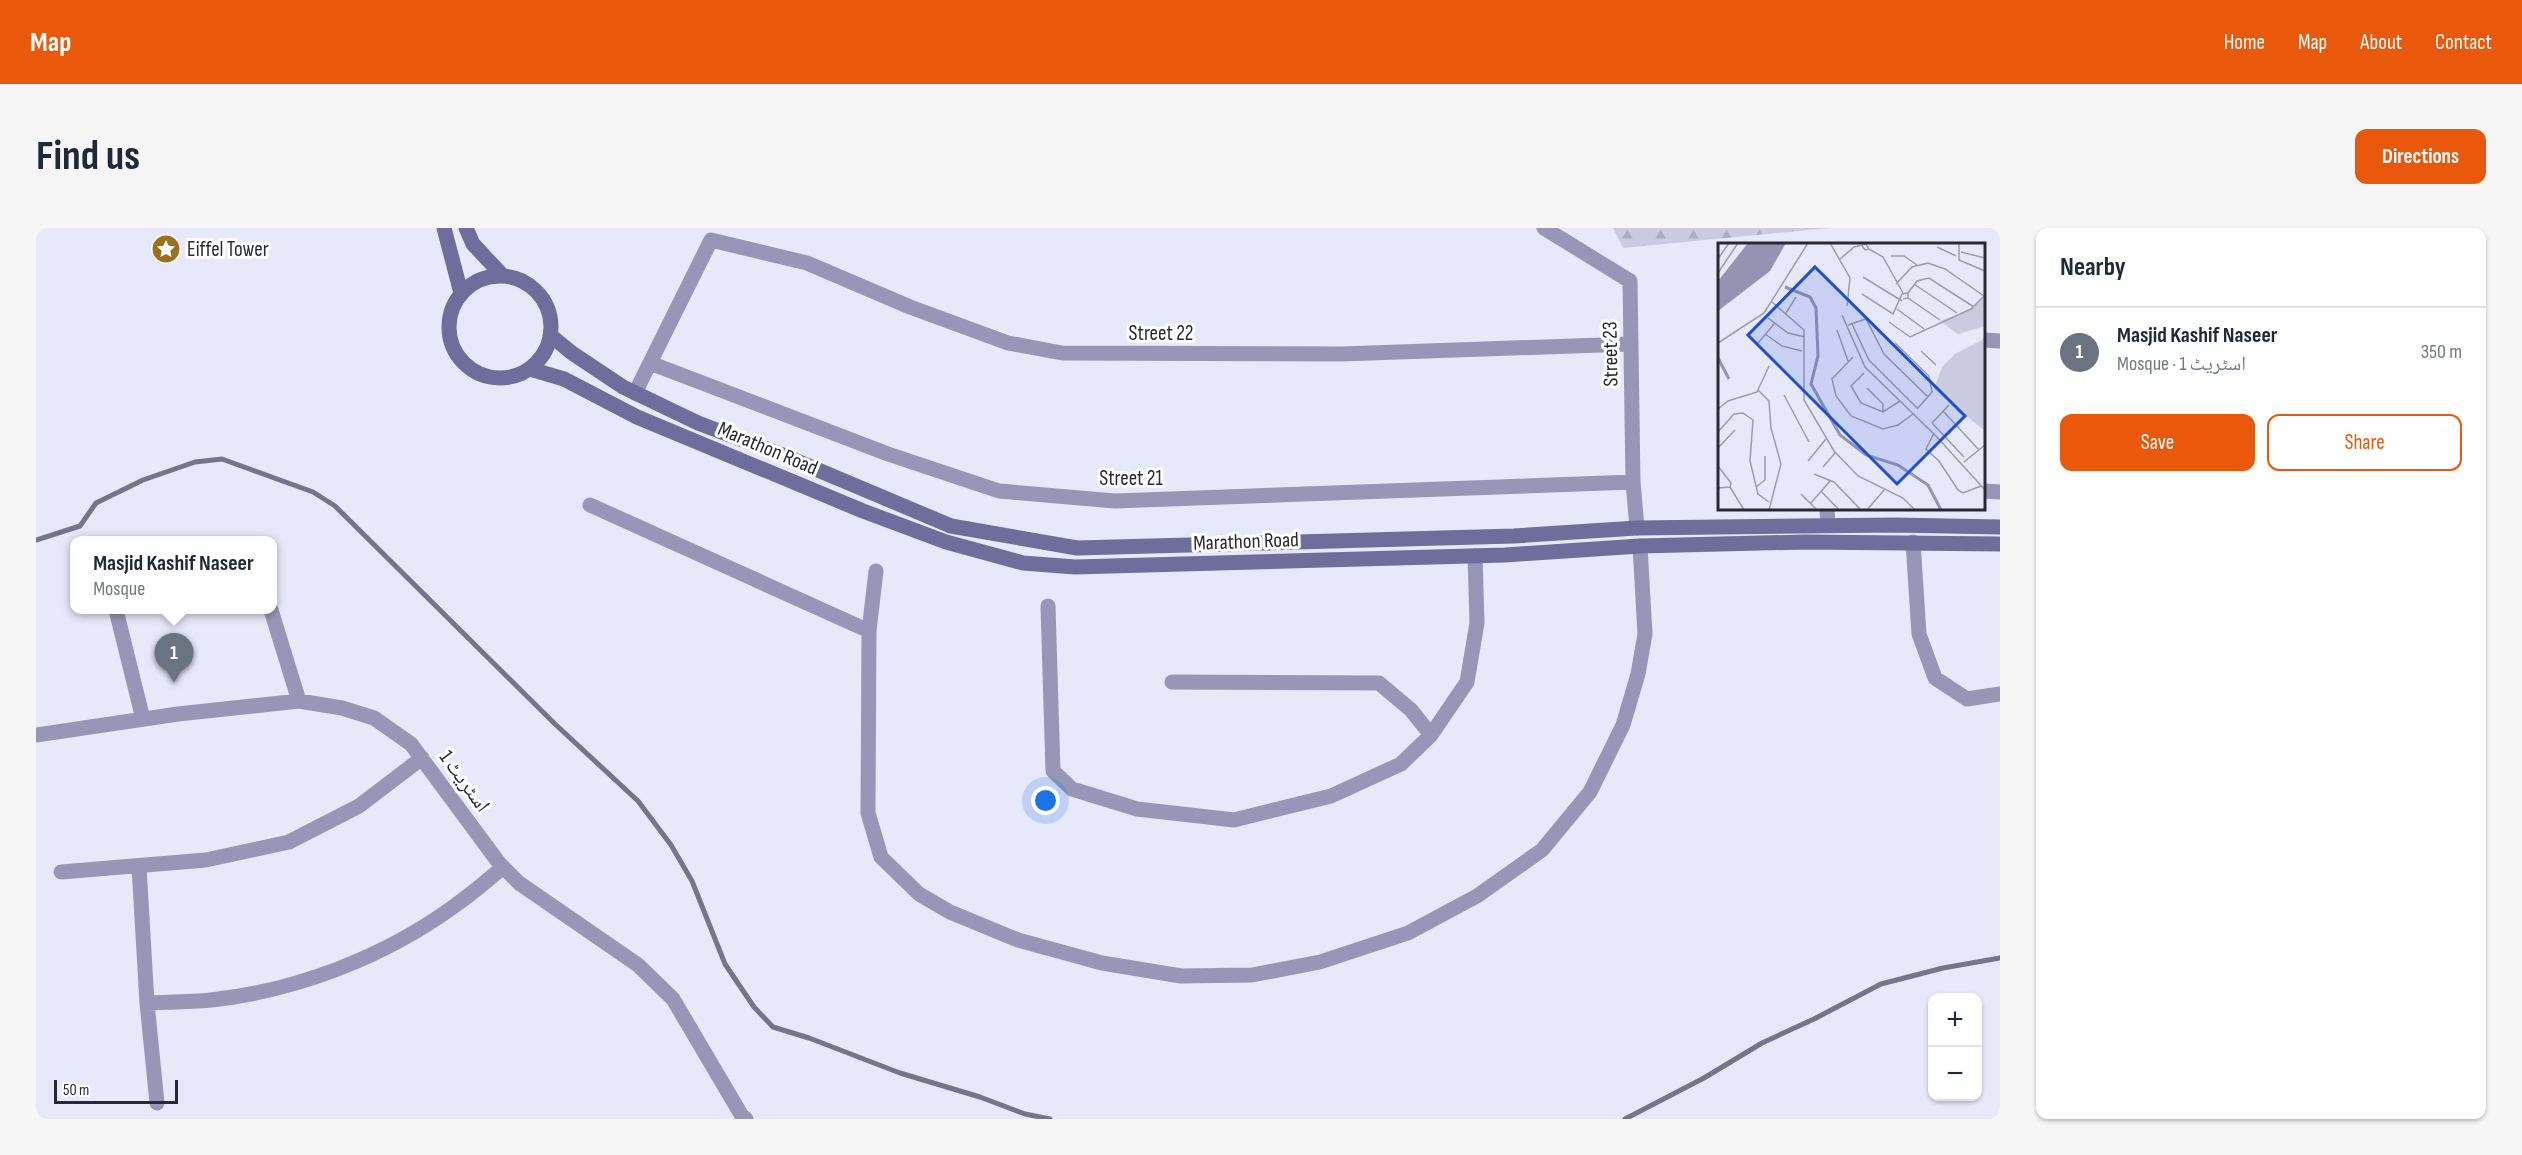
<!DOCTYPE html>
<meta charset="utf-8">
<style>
:root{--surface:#fff;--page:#f6f6f7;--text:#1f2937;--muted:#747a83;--line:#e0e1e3;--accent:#ea580c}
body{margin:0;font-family:"Sofia Sans Condensed","Noto Naskh Arabic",sans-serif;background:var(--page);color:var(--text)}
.controls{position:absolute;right:18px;bottom:18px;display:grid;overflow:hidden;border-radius:12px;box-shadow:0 2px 4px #0004}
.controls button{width:54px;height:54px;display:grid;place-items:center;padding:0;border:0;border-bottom:2px solid var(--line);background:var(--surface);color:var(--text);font:30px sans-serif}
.scale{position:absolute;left:18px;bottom:15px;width:124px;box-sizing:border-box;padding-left:6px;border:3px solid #292935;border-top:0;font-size:16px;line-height:21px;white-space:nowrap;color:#292935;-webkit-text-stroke:4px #fff;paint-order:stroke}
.you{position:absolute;left:1010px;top:573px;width:21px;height:21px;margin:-15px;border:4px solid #fff;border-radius:50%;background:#1a73e8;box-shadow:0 0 0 9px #1a73e833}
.badge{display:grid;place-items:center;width:39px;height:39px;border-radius:50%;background:var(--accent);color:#fff;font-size:20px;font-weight:700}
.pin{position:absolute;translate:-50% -50px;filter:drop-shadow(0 2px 3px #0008)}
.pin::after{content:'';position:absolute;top:32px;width:21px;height:18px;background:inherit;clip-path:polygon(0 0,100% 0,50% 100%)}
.popup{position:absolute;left:34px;top:308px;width:207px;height:78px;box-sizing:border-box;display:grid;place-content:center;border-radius:12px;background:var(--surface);filter:drop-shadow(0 2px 4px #0005);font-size:20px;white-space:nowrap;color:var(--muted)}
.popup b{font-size:22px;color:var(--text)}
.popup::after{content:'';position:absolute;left:50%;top:100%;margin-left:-12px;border:12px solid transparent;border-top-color:var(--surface)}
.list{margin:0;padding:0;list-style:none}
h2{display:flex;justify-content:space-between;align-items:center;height:78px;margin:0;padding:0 24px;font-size:26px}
h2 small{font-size:20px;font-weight:400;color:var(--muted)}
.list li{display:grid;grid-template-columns:39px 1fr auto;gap:18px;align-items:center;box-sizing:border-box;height:90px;padding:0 24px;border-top:2px solid var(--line)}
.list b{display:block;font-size:22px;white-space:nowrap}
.list p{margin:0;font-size:20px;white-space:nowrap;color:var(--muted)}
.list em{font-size:20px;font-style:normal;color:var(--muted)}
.actions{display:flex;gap:12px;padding:18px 24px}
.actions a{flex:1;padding:14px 0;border:2px solid var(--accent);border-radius:12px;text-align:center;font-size:21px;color:var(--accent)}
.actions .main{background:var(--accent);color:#fff}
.map{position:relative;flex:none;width:1964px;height:891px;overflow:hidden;border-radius:12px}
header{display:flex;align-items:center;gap:36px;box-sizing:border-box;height:84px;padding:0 30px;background:var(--accent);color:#fff}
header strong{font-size:28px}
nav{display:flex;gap:33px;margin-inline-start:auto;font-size:21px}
.intro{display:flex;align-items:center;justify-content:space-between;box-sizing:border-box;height:144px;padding:0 36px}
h1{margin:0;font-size:42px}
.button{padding:15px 27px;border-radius:12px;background:var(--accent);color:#fff;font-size:21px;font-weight:700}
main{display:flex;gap:36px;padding:0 36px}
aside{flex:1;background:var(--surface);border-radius:12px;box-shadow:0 2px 4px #0004}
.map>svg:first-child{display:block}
</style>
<header>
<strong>Map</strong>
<nav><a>Home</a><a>Map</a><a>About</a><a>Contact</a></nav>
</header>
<div class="intro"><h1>Find us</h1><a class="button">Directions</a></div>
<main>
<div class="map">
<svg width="1964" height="891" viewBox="0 0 1964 891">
<defs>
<pattern id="forest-firs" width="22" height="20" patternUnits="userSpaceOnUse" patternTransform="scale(1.5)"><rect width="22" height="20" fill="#cacae0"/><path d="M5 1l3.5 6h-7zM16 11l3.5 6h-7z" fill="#aeaec1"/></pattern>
</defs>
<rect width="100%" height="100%" fill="#e8e8fb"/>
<path fill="url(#forest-firs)" d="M1577,0H1794L1587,20Z"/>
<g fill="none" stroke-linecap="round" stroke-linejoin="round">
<path stroke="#74748c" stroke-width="5" d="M0,312L44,298L60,275L107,252L159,234L186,231L277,264L299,278L519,496L602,573L635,617L656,653L689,736L718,779L737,799L773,810L864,845L944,869L989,886L1014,891
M1589,891L1668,850L1726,815L1778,791L1845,756L1907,740L1964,730"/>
<path stroke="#9796b6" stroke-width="15" d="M1508,0L1594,53L1597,254L1601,300
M1948,112L1964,113
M614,135L852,226L963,263L1079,273L1597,254
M599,165L675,12L771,35L874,79L972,115L1026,125L1306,126L1594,116
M1948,263L1964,264
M554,277L833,403
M1791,280L1792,297
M1877,314L1883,406L1899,450L1931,471L1964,466
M840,343L833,403L832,585L845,629L883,666L914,684L982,712L1066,735L1145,748L1216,747L1284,734L1372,705L1441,668L1506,622L1554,564L1587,497L1602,446L1609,406L1604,318
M1012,378L1017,543L1036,561L1101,581L1198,592L1295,568L1365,536L1395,507L1431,454L1441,395L1439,328
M80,382L107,491
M235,382L263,473
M1136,454L1343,455L1375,482L1395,507
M0,507L142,486L263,473L306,480L338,490L375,516L463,635L483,655L602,737L637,771L706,888L710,891
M103,639L111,775L121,875
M25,644L170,632L253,614L323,578L386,530
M111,775C132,774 154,774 175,772C260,763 348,729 417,679C434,667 451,653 467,639"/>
<path stroke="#6f6d9c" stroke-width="15" d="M408,0L425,65
M430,0L437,16L467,48
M413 99a51 51 0 1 1 102 0a51 51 0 1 1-102 0Z
M514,107L536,125L587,159L662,195L744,226L915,298L1041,320L1478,308L1601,300L1858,297L1964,299
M494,141L528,151L601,189L827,283L910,314L987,335L1039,339L1469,327L1604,318L1769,314L1964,316"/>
</g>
<defs>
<g id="sight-disc" transform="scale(1.5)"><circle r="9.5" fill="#99701d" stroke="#fff"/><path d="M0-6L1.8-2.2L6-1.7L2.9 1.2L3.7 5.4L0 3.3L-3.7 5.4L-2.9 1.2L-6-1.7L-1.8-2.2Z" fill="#fff"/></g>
</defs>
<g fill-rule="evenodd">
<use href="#sight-disc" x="130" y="21"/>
</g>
<g text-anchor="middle" stroke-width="6" stroke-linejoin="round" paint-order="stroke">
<g font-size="21" fill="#292935" stroke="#fff" text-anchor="start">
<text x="151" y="28">Eiffel Tower</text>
</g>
<g font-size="21" fill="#292935" stroke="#fff">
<text x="1125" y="112">Street 22</text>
<text transform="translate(1574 126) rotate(-91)" y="7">Street 23</text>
<text transform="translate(732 220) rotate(23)" y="7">Marathon Road</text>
<text x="1095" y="257">Street 21</text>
<text transform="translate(1210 313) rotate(-2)" y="7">Marathon Road</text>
<text transform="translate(429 553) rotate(54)" y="7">اسٹریٹ 1</text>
</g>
</g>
<g transform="translate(1682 15)">
<rect width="267" height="267" fill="#e8e8fb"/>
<path d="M267,91V188L216,146L224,124L237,111L264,97Z" fill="#cacae0"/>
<path d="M267,53V83L240,91L222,78L253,67Z" fill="#cacae0"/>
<path d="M30,0H68L52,28L0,68V38Z" fill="#9494b2"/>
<path fill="none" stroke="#9494b2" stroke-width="3" d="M67,44L92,54L98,65L100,113L93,141L122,192L148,212L180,222L210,242L223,267M0,115L11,136"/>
<path fill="none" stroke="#9c9cac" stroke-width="1.5" d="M112,0L132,35L129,63M241,0V17L267,28M219,4L238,13M151,6L165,14L185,50M243,9L267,15M173,13H186L199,22M0,16L11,0M121,17L136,4L148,1L151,6L147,7L144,3M0,30L20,0M145,34L184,58M178,41L194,24L210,20L227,26L266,53M196,41L239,70M190,50L199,38L211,35L256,64M144,51L175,71L184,51L190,50V55L185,56M190,55L222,77M54,59L86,87V157L116,208L140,233L185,255L197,267M179,66L206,86M68,70L78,54M124,72L147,124L218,193L267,247M50,75L70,90L87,94M171,79L192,94L253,66L267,52M134,81L151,117L199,165M130,82L148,76L166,111L210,154M119,87L130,118M47,91L64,103L84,108M0,100L46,70L90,0M40,100L57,80M177,100L211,133L214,149L199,166M203,108L218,122M135,114L114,136L118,153L133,173L165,186L180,182L195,171M146,130L133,143L143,160L165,169L182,158M149,145L165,161V169M40,147L51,158L53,185L63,221L51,267M66,152L91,199M0,166L10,158L39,149L51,123M225,168L261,207M214,180L246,214M214,180L231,162M0,189L16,171L25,170L35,177L32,218L40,251L51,259M216,190L208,206L221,218L240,247L245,250L263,243M0,205L17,187M90,218L108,196M246,219L267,202M0,223L13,240L12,244L0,245M105,224L117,210M96,231L116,239L143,267M12,244L26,267M38,244L47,237V213M103,248L121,267M83,251L99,267M93,260L113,237M149,267L166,247"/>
<path fill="#1d4ed8" fill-opacity="0.15" stroke="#1d4ed8" stroke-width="3" d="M97,24L247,173L179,241L30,92Z"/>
<rect width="267" height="267" fill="none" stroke="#292935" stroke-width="3"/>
</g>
</svg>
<div class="controls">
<button>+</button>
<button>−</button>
</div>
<div class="scale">50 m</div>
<div class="you"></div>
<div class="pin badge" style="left:138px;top:455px;background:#6b7280">1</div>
<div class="popup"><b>Masjid Kashif Naseer</b>Mosque</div>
</div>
<aside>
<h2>Nearby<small></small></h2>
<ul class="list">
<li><span class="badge" style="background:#6b7280">1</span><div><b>Masjid Kashif Naseer</b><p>Mosque · اسٹریٹ 1</p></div><em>350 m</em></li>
</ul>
<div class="actions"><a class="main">Save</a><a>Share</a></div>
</aside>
</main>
